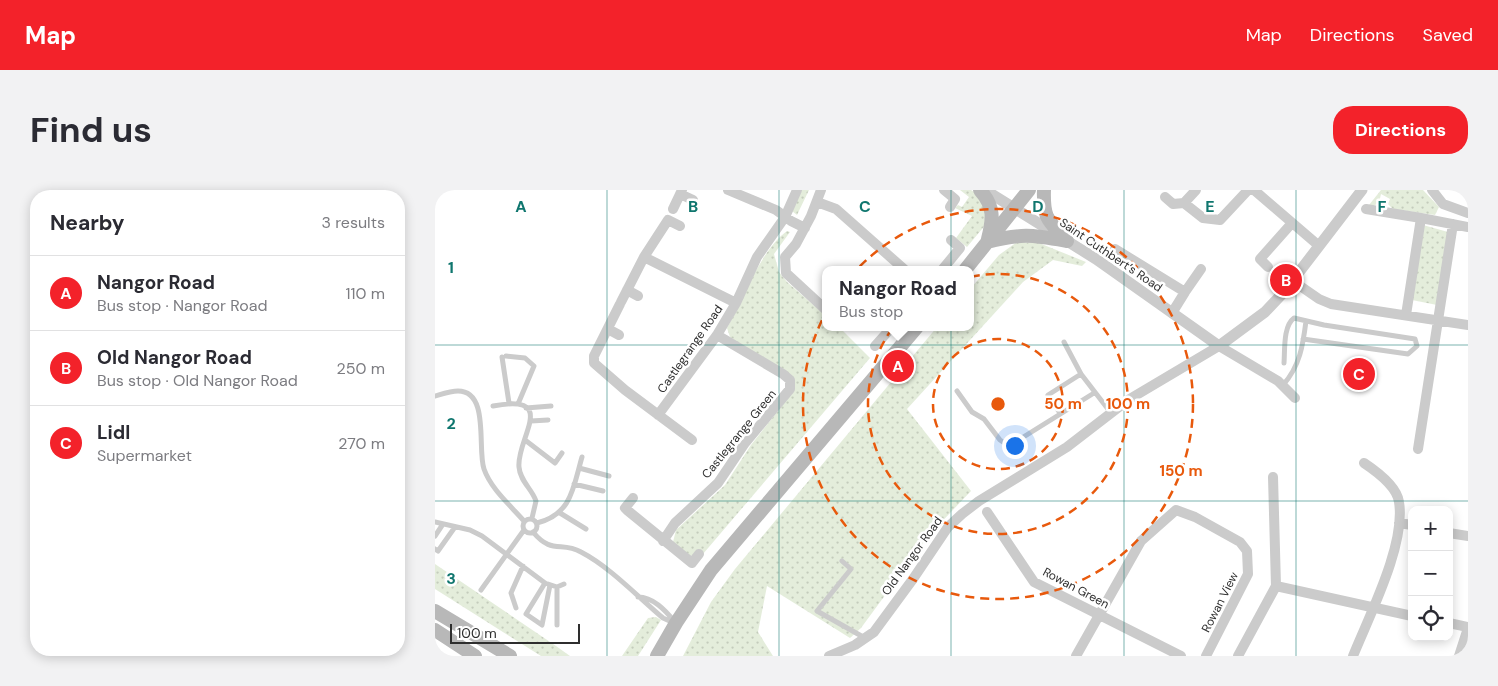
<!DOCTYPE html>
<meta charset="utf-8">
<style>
:root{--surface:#fff;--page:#f2f2f3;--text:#2b2b33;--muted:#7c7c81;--line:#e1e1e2;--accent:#f3222a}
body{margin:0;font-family:"DM Sans",sans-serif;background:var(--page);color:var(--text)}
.controls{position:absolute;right:15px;bottom:15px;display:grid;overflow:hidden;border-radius:10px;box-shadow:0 2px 12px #0003}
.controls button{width:45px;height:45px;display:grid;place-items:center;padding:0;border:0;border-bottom:1px solid var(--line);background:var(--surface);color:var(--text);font:25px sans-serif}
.scale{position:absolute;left:15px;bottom:12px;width:130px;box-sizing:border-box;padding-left:5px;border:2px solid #2e2e2e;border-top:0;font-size:14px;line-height:18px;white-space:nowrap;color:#2e2e2e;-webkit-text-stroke:4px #fff;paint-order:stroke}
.you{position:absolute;left:579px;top:255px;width:18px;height:18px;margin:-12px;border:4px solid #fff;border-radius:50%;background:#1a73e8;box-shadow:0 0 0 8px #1a73e833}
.badge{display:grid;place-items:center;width:32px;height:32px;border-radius:50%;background:var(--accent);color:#fff;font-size:16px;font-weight:700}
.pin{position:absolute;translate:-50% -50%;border:2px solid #fff;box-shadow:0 1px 5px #0006}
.popup{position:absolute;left:387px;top:76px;width:152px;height:65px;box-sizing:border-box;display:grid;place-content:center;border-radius:10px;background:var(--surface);filter:drop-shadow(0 1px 4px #0005);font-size:16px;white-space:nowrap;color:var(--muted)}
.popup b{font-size:19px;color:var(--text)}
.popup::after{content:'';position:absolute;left:50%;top:100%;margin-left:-10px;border:10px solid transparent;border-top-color:var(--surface)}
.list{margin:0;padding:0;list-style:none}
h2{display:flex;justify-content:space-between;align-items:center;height:65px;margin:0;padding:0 20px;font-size:21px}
h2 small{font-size:16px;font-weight:400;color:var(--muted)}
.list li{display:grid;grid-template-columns:32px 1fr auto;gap:15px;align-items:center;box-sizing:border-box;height:75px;padding:0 20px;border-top:1px solid var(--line)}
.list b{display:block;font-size:19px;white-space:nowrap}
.list p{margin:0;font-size:16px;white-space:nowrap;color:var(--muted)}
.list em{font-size:16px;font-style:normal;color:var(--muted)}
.icon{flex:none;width:28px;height:28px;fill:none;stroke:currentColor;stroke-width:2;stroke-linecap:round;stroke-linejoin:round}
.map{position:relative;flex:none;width:1033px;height:466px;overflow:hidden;border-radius:20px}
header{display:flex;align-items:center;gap:30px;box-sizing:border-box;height:70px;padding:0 25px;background:var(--accent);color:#fff}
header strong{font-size:24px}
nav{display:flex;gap:28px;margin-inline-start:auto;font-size:18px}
.intro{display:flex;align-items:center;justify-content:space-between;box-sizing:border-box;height:120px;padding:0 30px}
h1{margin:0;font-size:35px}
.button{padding:12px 22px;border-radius:20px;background:var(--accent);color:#fff;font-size:18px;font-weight:700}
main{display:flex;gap:30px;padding:0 30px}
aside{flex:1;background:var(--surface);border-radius:20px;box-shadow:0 2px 12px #0003}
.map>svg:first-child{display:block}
</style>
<header>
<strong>Map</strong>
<nav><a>Map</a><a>Directions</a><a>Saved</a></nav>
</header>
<div class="intro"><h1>Find us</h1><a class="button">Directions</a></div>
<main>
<aside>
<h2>Nearby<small>3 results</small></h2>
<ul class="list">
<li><span class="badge">A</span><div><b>Nangor Road</b><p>Bus stop · Nangor Road</p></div><em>110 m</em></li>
<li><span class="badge">B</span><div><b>Old Nangor Road</b><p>Bus stop · Old Nangor Road</p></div><em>250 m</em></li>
<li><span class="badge">C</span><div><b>Lidl</b><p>Supermarket</p></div><em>270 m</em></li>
</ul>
</aside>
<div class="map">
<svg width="1033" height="466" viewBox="0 0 1033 466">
<defs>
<pattern id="grass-dots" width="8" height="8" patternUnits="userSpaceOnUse" patternTransform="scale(1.25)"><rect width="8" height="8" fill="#e4eddb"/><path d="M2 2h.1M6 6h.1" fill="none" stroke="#c4ccbc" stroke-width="1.8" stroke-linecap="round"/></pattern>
</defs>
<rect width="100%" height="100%" fill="#fff"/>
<path fill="url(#grass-dots)" d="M367,0H374L362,25L357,21Z
M525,0H536L548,8L552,33L532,57L521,48L537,26L520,18L523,15L527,17L534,7Z
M946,0H988L1004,17L1000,25L958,19L953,14L955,9L946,4L944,13L938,16L934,15Z
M988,35L1013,42L1002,115L977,110Z
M352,41L355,42L339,64L344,82L352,92L390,125V137H404L435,168L268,364L255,366L238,352L241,340L290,295L316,255L358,202V192L295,147L292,138C309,108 325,61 352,41Z
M582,52L604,53L651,72L647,76L618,70L588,92L472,219L536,301L495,344L426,438L415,448L332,396L323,442L338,466H248L276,412L300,379L502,137H536V98L564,65Z
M0,374L121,456L135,466H106L0,399Z
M221,427L226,430L203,466H187L213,428Z"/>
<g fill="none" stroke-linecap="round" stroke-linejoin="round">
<path stroke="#cbcbcb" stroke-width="5" d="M629,152L646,184
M71,166L90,168L99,176L83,214
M67,167L74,213
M849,173C850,160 848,136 859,128L889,135L980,149L982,156L973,164L868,149
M848,195C865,176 868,155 871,131
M522,201L537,222L549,229L565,250L574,256L659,203
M0,206C7,204 16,201 23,201C55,201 42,259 49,279C56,299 75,315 89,331
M58,216C125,203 81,249 84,277C85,291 97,299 101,311L97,328
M91,218L116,216
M625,223L613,205L646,184L676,223
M96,231L113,230
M90,250L120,273L127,263
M144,278L174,286
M139,294L168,301
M125,323L151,339
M88 336a7 7 0 1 1 14 0a7 7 0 1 1-14 0Z
M0,332L35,340L47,346L110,393L122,397L129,394
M102,333C137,324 138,298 147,267
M98,342C117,365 126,351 146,362C175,377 203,407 228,428L239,433
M0,346L8,334
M0,359L3,361L20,337
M407,371L416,379L382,421L430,448
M110,393L91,424L107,435L115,395
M46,400L89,340
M203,407C218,407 230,420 240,432
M81,418L76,403L88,376
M122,435V397"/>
<path stroke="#cbcbcb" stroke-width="10" d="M293,0L341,20L356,31L370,38
M386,0L376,26L361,54L350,67L351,83L390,119
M509,0L520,9L515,17
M819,0L883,55
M997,0L1008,14L1033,23
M245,4L258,10
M730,7L738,14L749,13L761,0
M382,12L401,19L470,80
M749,13L768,28L785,30L813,0
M238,19L247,0
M931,19L986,28L971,125
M986,28L1033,37
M680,59L750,102L737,123
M209,67L301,113
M833,77L825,69L857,33
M507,80L525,58L516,50
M858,91L884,109L896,114L1033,135
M192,100L203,106
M750,102L766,79
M186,112L209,67L233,30L245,36
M185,114L159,166V173L190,200L257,250
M173,139L184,145
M440,156L457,137
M223,225L282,145L301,113L322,67L350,27L362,0
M983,259L1018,34
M198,308L190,318L192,320L257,373L264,364
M552,322L599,392L746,466
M964,333L977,335
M1014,343L1033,346
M228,351L240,333L283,293L310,253L355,199V190L348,184L282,145
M841,396L977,426
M1014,433L1033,437
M394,466L420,455L439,442L478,389L513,337L527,324L544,311L632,257L693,210L784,156L843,191L860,208
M641,466L706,351L741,320L760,327L805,352L812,361L813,384L771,466
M803,466L841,396L838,287
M918,466C934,426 971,355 964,312C962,297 941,281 929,273
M1024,466L1033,438"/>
<path stroke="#cbcbcb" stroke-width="11" d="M550,0L661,69L784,156L830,122L848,103L927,0"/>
<path stroke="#b8b8b8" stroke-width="14" d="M545,0C560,17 558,29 553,49
M609,0C608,29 613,30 632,51
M552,52C587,43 597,45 632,51
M530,80L594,0
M0,421L75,466
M0,440L40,466
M222,466L241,433L276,380L482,137"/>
</g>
<path fill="none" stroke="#0f766e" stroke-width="1" stroke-opacity="0.55" d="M172,0V466M344,0V466M516,0V466M689,0V466M861,0V466M0,155H1033M0,311H1033"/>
<g fill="none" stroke="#e8590c" stroke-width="2.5" stroke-dasharray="9 6">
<circle cx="563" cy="214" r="65"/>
<circle cx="563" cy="214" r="130"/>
<circle cx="563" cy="214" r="195"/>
</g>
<g text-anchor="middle" stroke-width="5" stroke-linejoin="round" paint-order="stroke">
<g font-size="12" fill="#2e2e2e" stroke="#fff">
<text transform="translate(676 65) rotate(34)" y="4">Saint Cuthbert’s Road</text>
<text transform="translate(255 159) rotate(-55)" y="4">Castlegrange Road</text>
<text transform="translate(304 244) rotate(-51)" y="4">Castlegrange Green</text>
<text transform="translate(477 366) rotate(-54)" y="4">Old Nangor Road</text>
<text transform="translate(641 398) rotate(28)" y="4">Rowan Green</text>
<text transform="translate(785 412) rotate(-63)" y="4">Rowan View</text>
</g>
</g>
<g font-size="16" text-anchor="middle" font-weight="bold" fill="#0f766e" stroke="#fff" stroke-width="5" stroke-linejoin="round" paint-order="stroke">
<text x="86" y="22">A</text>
<text x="258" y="22">B</text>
<text x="430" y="22">C</text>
<text x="603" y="22">D</text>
<text x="775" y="22">E</text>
<text x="947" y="22">F</text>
<text x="16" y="83">1</text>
<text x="16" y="239">2</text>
<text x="16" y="394">3</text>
</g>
<circle cx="563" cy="214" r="8" fill="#e8590c" stroke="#fff" stroke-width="2.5"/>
<g font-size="15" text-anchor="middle" font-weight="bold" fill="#e8590c" stroke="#fff" stroke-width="5" stroke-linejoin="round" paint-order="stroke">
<text x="628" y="219">50 m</text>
<text x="693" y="219">100 m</text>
<text x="746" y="286">150 m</text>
</g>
</svg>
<div class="controls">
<button>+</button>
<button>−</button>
<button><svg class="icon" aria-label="locate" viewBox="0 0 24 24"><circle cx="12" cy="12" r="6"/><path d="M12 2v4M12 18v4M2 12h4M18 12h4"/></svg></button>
</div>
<div class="scale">100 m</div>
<div class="you"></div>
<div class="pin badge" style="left:463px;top:176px">A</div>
<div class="popup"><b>Nangor Road</b>Bus stop</div>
<div class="pin badge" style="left:851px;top:90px">B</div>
<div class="pin badge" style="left:924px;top:184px">C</div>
</div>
</main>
